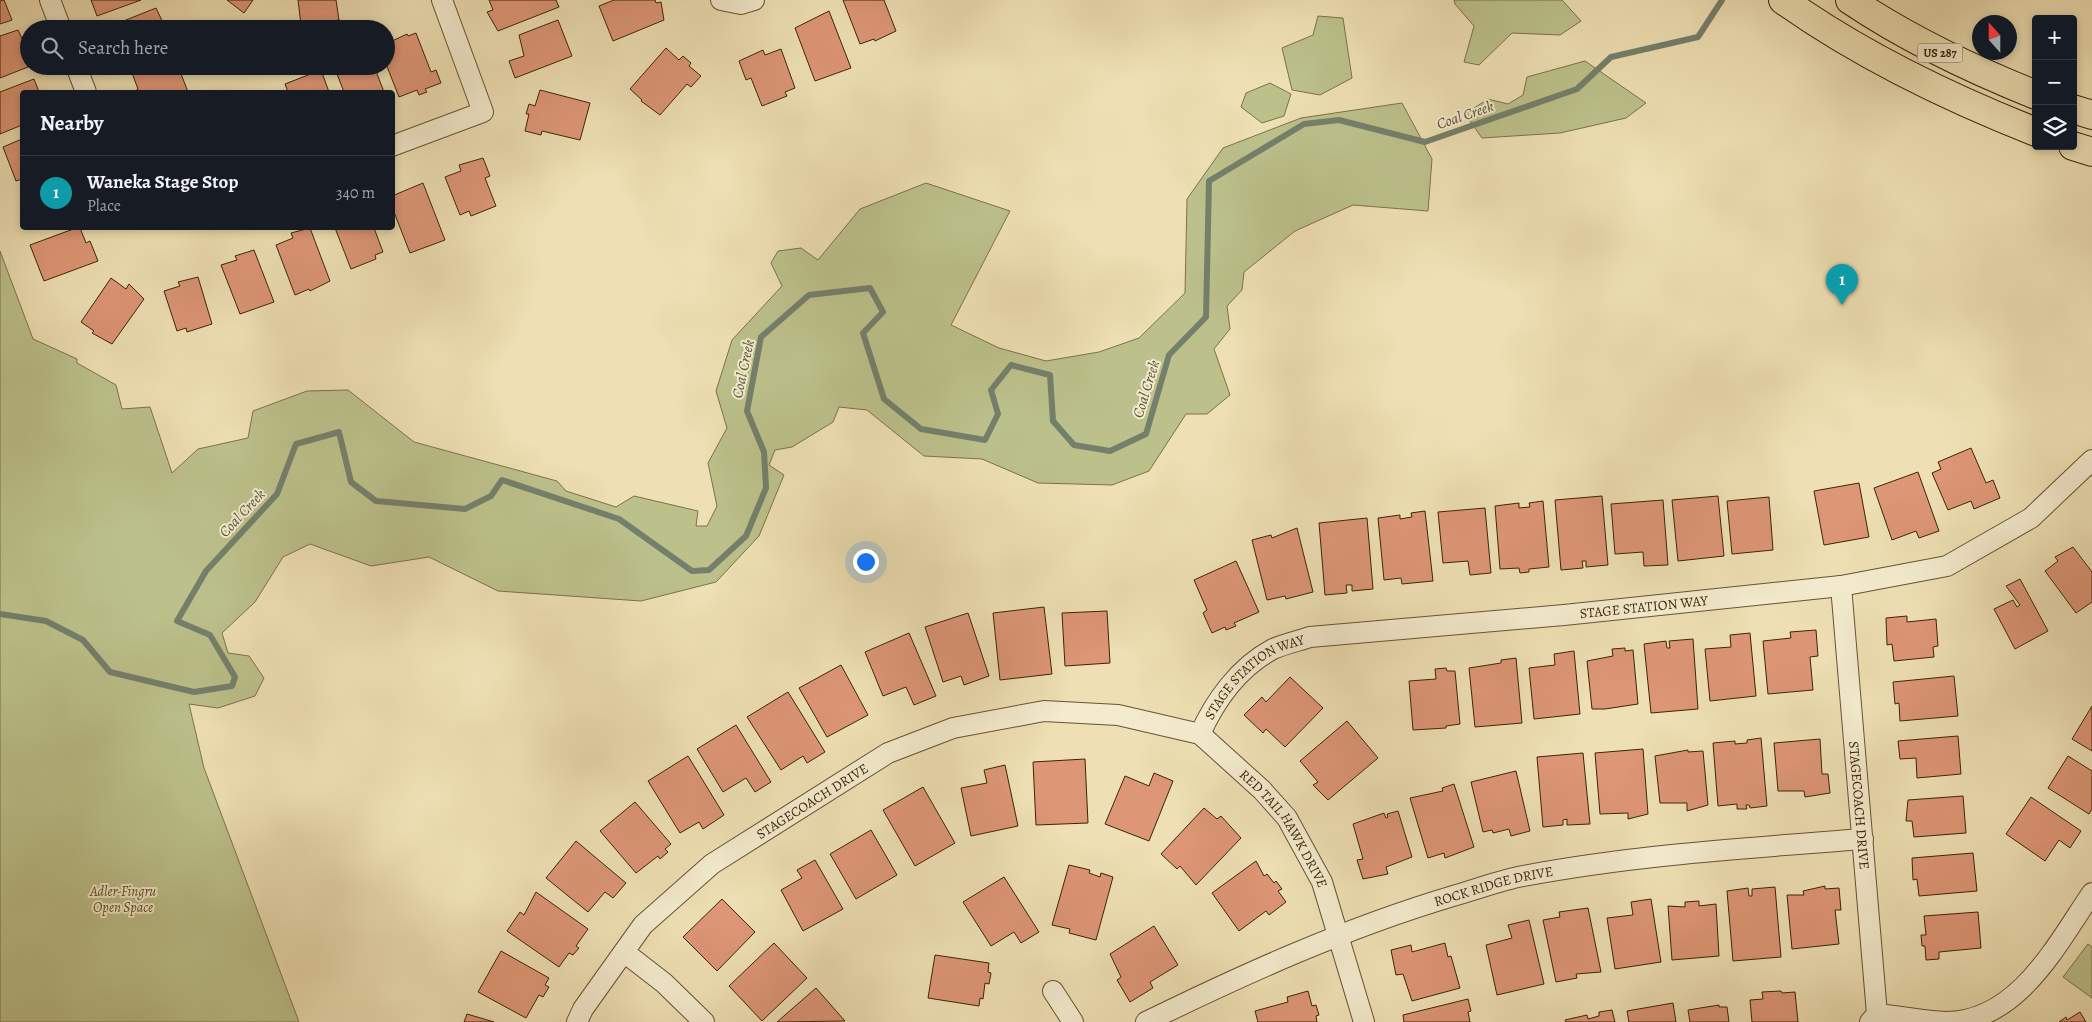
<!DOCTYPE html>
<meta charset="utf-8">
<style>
:root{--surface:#171b24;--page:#242831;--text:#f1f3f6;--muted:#9ea1a6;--line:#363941;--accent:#b45309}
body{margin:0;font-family:Alegreya,serif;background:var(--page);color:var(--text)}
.controls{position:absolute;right:15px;top:15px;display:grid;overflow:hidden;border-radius:5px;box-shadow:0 2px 8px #0003}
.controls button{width:45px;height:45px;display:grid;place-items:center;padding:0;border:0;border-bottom:1px solid var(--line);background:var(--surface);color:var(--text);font:25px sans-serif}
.compass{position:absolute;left:1972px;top:15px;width:45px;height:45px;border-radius:50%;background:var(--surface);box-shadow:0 2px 8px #0003;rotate:339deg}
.you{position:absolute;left:865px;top:561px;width:18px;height:18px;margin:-12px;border:4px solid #fff;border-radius:50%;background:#1a73e8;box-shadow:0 0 0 8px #1a73e833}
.badge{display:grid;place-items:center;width:32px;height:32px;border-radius:50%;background:var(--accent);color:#fff;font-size:16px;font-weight:700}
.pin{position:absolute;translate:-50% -41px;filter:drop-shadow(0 1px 2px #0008)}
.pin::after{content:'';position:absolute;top:26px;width:18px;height:15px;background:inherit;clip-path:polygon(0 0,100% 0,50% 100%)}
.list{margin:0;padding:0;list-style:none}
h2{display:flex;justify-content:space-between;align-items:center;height:65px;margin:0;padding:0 20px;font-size:21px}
h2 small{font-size:16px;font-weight:400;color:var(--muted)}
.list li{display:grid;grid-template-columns:32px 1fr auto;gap:15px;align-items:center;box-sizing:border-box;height:75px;padding:0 20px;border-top:1px solid var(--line)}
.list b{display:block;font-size:19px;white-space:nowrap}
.list p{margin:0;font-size:16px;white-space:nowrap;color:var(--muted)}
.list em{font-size:16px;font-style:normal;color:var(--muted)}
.icon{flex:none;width:28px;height:28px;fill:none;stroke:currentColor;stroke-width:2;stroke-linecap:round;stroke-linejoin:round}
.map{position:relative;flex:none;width:2092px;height:1022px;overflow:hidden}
.search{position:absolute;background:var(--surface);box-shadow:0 2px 8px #0003;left:20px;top:20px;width:375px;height:55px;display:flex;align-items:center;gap:12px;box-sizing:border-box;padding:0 18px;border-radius:28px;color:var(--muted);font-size:19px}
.panel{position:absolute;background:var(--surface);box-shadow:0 2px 8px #0003;left:20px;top:90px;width:375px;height:140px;border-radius:5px}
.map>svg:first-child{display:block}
</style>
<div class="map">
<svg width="2092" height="1022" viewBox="0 0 2092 1022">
<rect width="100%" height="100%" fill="#eee0b4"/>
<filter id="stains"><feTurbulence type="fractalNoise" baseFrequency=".004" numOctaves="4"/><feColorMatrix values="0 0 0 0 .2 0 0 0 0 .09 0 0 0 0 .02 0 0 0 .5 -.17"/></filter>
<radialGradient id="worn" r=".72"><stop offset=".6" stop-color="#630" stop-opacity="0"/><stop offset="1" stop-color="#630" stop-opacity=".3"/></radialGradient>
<path fill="#bcc18b" stroke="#7c7248" d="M1454,0H1562L1581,21L1560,35L1512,33L1479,65L1464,62L1474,26L1455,4Z
M1318,16L1343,18L1352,78L1320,95L1292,90L1282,48L1313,35Z
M1585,61L1646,103L1626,118L1560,133L1482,138L1465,114L1488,99L1508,104L1523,95L1527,77Z
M1270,83L1291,94L1284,116L1262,123L1241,107L1246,93Z
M1402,103L1432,159L1428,211L1353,205L1295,231L1244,272L1242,290L1227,306L1230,329L1214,349L1230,395L1207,414H1186L1149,471L1112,485L1038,483L982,459L924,456L867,410L839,407L833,422L792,447L775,450L769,465L784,475L759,536L716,582L641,601L498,591L429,557L371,566L310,544L283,557L255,602L222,633L228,653L249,656L264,678L255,696L218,708L189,704L204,768L299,1022H0V251L33,339L77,359V363L116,385L122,409L150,407L172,473L198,449L248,438L253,411L307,391L348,390L414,442L557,481L566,491L616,507L634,496L698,511L696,526H707L717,506L708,463L727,428L716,391L732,340L782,286L771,263L778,251L801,248L818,260L860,209L926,183L1010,211L951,325L999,348L1046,361L1099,352L1139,338L1185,293L1187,199L1223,148L1301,118Z
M2088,944L2092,947V998L2063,977Z"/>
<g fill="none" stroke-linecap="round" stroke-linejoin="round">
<path stroke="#74806c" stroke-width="6" d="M0,614L46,621L83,640L110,672L194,692L232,686L235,677L210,635L177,621L206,571L277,494L296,444L339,432L351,482L376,501L465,509L491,496L502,480L619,519L692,571L709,570L746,536L766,488L764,452L747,411L761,337L809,295L870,288L883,312L863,333L884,399L921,429L985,440L998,414L991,390L1011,365L1050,375L1053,421L1074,445L1110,451L1146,434L1169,355L1206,317L1209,181L1304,124L1339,120L1425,142L1577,89L1611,57L1698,37L1722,0"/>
</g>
<path fill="#dd9676" stroke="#3c2406" d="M4,0L12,20L0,24V1Z
M91,0H141L97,16Z
M227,0H253L244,13Z
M298,0H336L339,20L301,25Z
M489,0H556L559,7L498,31L487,12L493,10Z
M614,0H655L656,3L661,2L664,20L613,41L599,6Z
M843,0H884L896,31L875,41L874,39L860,44Z
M156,8L166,29H106V28Z
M829,11L851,68L815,81L795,28Z
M558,20L572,56L515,78L509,61L524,56L519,35Z
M18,30L27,49L22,51L28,67L0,78V36Z
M416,33L431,72L436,70L441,83L425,89L427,92L419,95L417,90L399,97L386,64V44L407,34L408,36Z
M666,48L679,60L683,56L691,63L689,66L701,76L691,87L687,84L660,115L641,101L642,100L630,89Z
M781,49L795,88L785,92L787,96L762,106L751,78L746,80L739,61L763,50L765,55Z
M151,66H178L188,92H134L138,89L132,73Z
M345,66H374L384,92H344L337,74L346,71Z
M321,70L329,92H288L285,84Z
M34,79L39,92H22V125L0,134V92Z
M540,90L590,103L580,140L542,131L541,135L525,131L529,114H526L529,104L535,106Z
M22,139V179L16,181L3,147Z
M483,158L490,176L485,178L496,206L471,216L469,211L460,215L445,177L461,171L459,165Z
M423,183L445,240L410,253L392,207V196Z
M76,228H80L86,243L90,241L98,261L44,281L30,245Z
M310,228L330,281L310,291L309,289L295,295L276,245L293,238L291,233Z
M335,228H374L383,252L375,255L376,259L351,269Z
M254,250L274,302L240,314L221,265L237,260L235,256Z
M198,277L212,324L187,332L186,328L177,331L164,291L180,286L178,282Z
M111,278L126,289L129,284L144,299L112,344L92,333L94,331L81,322Z
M1971,448L1986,483L1993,480L2000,498L1974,509L1971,501L1948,510L1932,473L1941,469L1938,462Z
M1918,472L1939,531L1919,538L1916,531L1892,540L1874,488Z
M1859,483L1869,537L1824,545L1814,491Z
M1602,496L1608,565L1586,567V561H1582L1583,568L1561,570L1555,500Z
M1718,496L1724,556L1678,561L1672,500Z
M1769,497L1773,550L1732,554L1727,501Z
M1663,500L1668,565L1644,566L1643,552L1615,554L1611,504Z
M1543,501L1549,567L1529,569V572L1520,573L1519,568L1500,569L1495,506L1519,503V508L1530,507L1529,503Z
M1485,508L1491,573L1470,575L1468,561L1443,563L1438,512Z
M1425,511L1433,581L1402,584L1401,578L1384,580L1378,518L1400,515V519L1412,517L1411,513Z
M1367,518L1373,589L1352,591V585H1346L1347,593L1325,595L1319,523Z
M1297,528L1313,592L1286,599L1285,596L1267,600L1252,540L1271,535L1272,538Z
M2073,547L2092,572V602L2076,613L2045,571L2058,561L2055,557Z
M1236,561L1259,612L1234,623L1236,626L1226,630L1225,627L1212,633L1203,613L1207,610L1194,580Z
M2020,579L2048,631L2015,649L1994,609L2013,600L2017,607L2020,605L2006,586Z
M1044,607L1052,674L1000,680L993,613Z
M1107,611L1110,663L1065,666L1062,613Z
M968,613L989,676L964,685L961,676L943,682L925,627Z
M1907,616V622L1936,619L1938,646L1933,647L1934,657L1894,661L1892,644L1887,645L1886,618Z
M1816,630L1818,656L1810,657L1813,690L1768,694L1763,641L1791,638L1790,632Z
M909,633L936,696L914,705L906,687L883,696L865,652Z
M1750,633L1756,696L1710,701L1705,649L1731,647L1730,635Z
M1693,639L1698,709L1651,713L1644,644L1666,641L1667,648H1670L1669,641Z
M1625,648V651L1633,650L1638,704L1605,709H1592L1587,661L1613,656L1612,649Z
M1574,651L1580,714L1534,719L1529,668L1555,665L1554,654Z
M1516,658L1522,723L1475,727L1469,668L1501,663V660Z
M841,665L868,715L827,737L799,688Z
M1446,668L1447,671H1455L1460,724L1446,726V728L1413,730L1409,681L1436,679L1435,669Z
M1954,676L1958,716L1900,721L1899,703L1895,704L1893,682Z
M1290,677L1323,708L1285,747L1266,729L1263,733L1244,715L1262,697L1266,702Z
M788,692L825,752L807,763L803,756L781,770L747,717Z
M2092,706V751L2072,739Z
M1347,721L1378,758L1328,800L1313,785L1318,782L1300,761Z
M736,725L771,782L755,792L746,778L723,792L697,749Z
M1958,736L1961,774L1917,778L1916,758L1900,759L1898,741Z
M1761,738L1767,806L1750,808L1749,805H1746L1747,809H1737V804L1718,806L1713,743L1735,741V744L1747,743V740Z
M1820,739L1822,774H1828L1830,793L1805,797L1804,791H1778L1774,743Z
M1643,749L1648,814L1628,819V813L1600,814L1595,753Z
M1688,750V752L1703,751L1708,805L1687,811V803H1660L1655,756Z
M1583,753L1590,824L1567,825V819L1563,820V825L1543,827L1537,757Z
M688,756L724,815L703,829L699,822L680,833L648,781Z
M2068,756L2092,771V809L2089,814L2048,788Z
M1085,759L1088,823L1036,825L1033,762Z
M1005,765L1018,826L971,836L961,788L987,783L984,770Z
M1516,771L1530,831L1511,836L1509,829L1493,833L1492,830L1483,832L1471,782Z
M1154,773L1173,781L1149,841L1105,824L1125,776L1149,786Z
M1454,784L1474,847L1445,858L1444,853L1428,858L1410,798L1443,791L1442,788Z
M923,787L955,843L915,866L883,810Z
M1963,796L1966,833L1914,837L1912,821H1906L1908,800Z
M2031,797L2081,831L2070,848L2059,840L2045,861L2006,834Z
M635,802L671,844L665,849L668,852L660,859L658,856L636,873L600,831Z
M1204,808L1217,819L1221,816L1241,838L1196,885L1180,866L1177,869L1161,854Z
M1398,811L1412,857L1386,867L1388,874L1363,879L1357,860L1363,859L1353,824L1384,813L1386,818L1388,817L1387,814Z
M871,830L897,875L856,899L830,854Z
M576,841L626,883L613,898L605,892L588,912L546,878Z
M1973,853L1977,891L1919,896L1917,879L1913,880L1912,858Z
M815,860L843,909L803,931L781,890L802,878L797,870Z
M1256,861L1264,876L1267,874L1274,883L1276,881L1282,889L1278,891L1286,902L1269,915L1266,911L1239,931L1212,893Z
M1069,865L1090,870L1089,873L1100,877L1101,873L1113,877L1096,940L1069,933L1070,929L1052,925Z
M1004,877L1039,932L1021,943L1014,932L991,946L963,902Z
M1825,886V889L1839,888L1841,910H1835L1839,944L1792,949L1787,895H1804L1803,891Z
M1775,887L1781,957L1733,961L1727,891L1748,888L1749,896H1752V889Z
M536,892L588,929L576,946L579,948L573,955L569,953L559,967L507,931L520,912L524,915Z
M722,899L755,932L717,971L683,937Z
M1651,899L1661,962L1615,969L1607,918L1633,915L1631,902Z
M1699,901V906L1716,904L1719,956L1672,960L1668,906L1685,907V902Z
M1588,908L1601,972L1576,974L1577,978L1556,982L1543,920L1560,917L1559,912Z
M1978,912L1981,948L1939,952V959L1926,960L1925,946H1922L1921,935H1926L1924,916Z
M1529,920L1544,984L1497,995L1486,945L1512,938L1508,925Z
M1154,926L1178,965L1150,982L1153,988L1130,1002L1117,980L1121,977L1110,954Z
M774,943L807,978L762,1021L729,986Z
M1445,943L1448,957L1451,956L1460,988L1412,1001L1403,974L1396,975L1391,950L1411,945L1412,952Z
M501,951L549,978L545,985L549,987L543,997L539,995L526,1018L478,992Z
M935,955L989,963L988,972L991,973L989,984L985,983L983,999L980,998L979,1006L928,998Z
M816,988L845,1021L777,1022Z
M1308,991L1312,1006L1316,1005L1319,1015L1316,1016L1317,1022H1258L1255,1011L1288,1002L1287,997Z
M1781,991L1782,993L1795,992L1798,1022H1752L1750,1000L1763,999L1762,992Z
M1468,999L1471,1011L1468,1012L1470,1022H1404L1403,1015Z
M1673,1003L1676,1022H1629L1627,1011Z
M1719,1005V1007H1727L1729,1022H1690L1688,1010Z
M1612,1010L1615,1022H1566L1565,1020L1587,1015L1588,1019L1599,1016V1012Z
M2080,1012L2086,1022H2059L2066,1017L2067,1020Z
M467,1014L494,1022H464Z"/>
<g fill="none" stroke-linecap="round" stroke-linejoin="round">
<g stroke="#685332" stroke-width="22">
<g id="street">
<path d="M50,0L61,29"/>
<path d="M721,0L741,4L754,0"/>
<path d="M76,66L86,92"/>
<path d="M392,146L483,112L442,0"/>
<path id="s1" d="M1841,586L1877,1014L1870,1022"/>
<path id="s2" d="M1200,734C1215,701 1239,667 1273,649C1284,644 1298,641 1310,637L1564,615L1841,586L1947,566L2031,518L2092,460"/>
<path d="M624,952L664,983L704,1022"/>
<path d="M1053,991L1073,1022"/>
<path d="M1877,1014C1900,1016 1923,1021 1946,1022C2018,1022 2057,944 2092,893"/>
<path id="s3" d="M577,1022L583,1009L643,925L712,864L888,753L953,728L1044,711L1118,715L1200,734L1262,790L1287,818L1322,882L1364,1022"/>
<path id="s4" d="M1146,1022C1246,973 1346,928 1453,896C1474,890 1496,882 1518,877C1632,855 1748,848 1863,839"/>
</g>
</g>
<g stroke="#3c2406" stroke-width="30">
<path id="primary" d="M1783,0C1862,56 1947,97 2036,132
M1850,0C1908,39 1971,69 2036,95
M2073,109L2092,115
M2073,146L2092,152"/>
</g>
<use href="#street" stroke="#f4ebce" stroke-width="20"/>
<use href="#primary" stroke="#eee0b4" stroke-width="28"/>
</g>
<g text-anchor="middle" stroke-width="4" stroke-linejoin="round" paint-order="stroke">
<rect fill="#f4ebce" stroke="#736042" stroke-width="1" x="1917.5" y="43.5" width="45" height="19" rx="4"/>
<g font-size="12" font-weight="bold" fill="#3c2406">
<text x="1940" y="57">US 287</text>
</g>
<g font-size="14" fill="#3c2406" stroke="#f4ebce">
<text dy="5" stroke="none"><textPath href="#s2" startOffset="488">STAGE STATION WAY</textPath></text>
<text dy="5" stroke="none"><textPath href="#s2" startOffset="82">STAGE STATION WAY</textPath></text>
<text dy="5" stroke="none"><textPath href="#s3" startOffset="328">STAGECOACH DRIVE</textPath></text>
<text dy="5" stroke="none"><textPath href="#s1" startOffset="220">STAGECOACH DRIVE</textPath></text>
<text dy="5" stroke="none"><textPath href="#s3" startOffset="866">RED TAIL HAWK DRIVE</textPath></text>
<text dy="5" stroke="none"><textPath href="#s4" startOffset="374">ROCK RIDGE DRIVE</textPath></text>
</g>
<g font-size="14" font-style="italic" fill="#5c4b27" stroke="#f4ebce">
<text x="123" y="896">Adler-Fingru<tspan x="123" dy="16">Open Space</tspan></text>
</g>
<g font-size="15" font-style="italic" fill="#585239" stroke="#f4ebce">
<text transform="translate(1465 115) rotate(-19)" y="5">Coal Creek</text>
<text transform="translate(743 369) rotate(-78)" y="5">Coal Creek</text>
<text transform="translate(1146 389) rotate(-73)" y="5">Coal Creek</text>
<text transform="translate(242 513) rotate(-47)" y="5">Coal Creek</text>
</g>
</g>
<rect width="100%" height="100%" filter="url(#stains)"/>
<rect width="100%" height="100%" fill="url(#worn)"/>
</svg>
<div class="controls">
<button>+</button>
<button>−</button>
<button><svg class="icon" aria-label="layers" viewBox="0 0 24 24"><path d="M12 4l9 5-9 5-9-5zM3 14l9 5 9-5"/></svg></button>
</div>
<svg class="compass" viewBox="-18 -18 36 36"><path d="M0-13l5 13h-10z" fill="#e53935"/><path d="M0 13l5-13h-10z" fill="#9ea1a6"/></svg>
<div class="you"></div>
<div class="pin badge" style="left:1842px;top:305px;background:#0f9aa8">1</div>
<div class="search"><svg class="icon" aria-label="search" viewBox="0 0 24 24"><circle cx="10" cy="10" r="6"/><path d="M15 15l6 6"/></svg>Search here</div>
<section class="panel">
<h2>Nearby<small></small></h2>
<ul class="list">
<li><span class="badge" style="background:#0f9aa8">1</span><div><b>Waneka Stage Stop</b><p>Place</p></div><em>340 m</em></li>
</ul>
</section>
</div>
